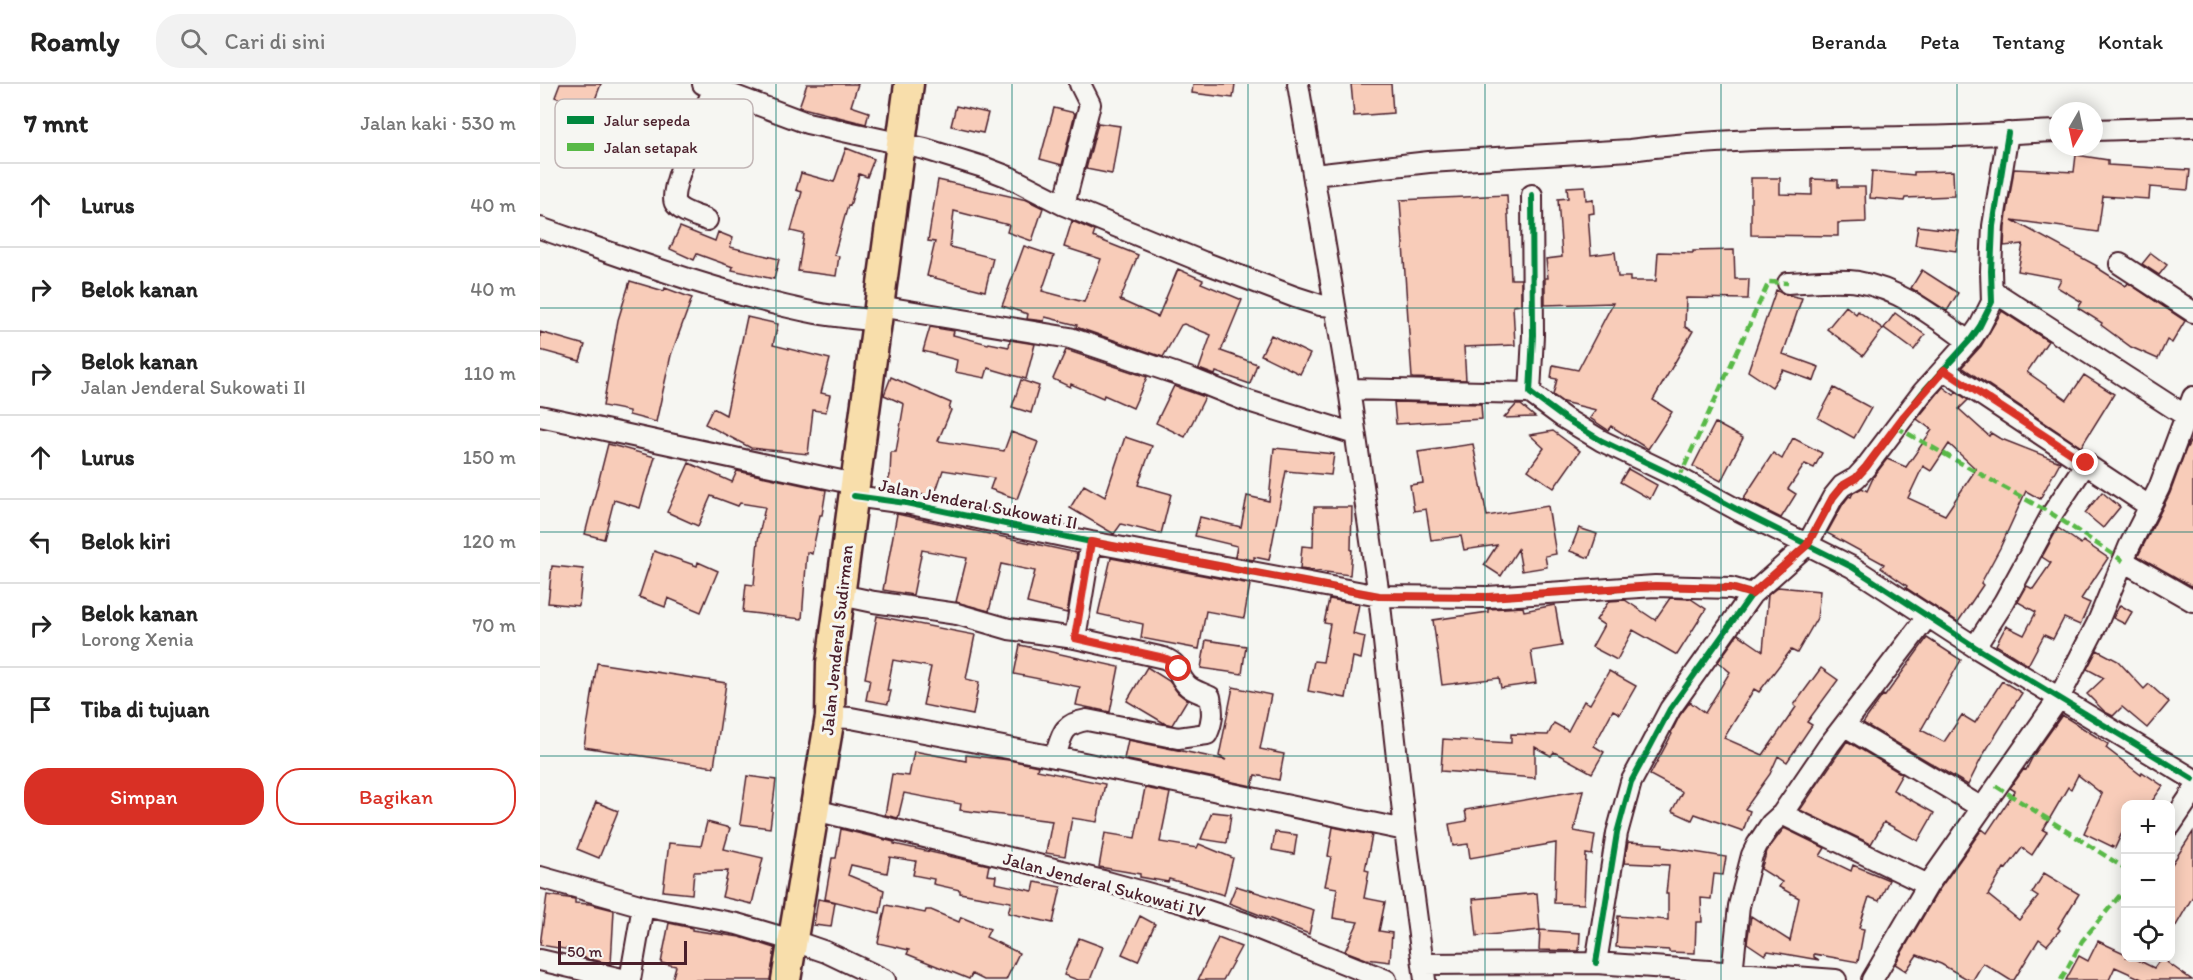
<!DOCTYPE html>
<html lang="id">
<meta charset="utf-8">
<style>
:root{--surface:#fff;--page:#f2f2f2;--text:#222;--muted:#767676;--line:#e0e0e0;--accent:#d93025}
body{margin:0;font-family:Itim,sans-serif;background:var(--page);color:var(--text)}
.controls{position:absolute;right:18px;bottom:18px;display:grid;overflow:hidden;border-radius:12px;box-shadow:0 3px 15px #0003}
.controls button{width:54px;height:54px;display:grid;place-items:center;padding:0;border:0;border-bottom:2px solid var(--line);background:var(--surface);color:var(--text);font:30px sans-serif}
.compass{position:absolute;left:1509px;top:18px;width:54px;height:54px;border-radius:50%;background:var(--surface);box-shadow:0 3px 15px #0003;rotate:189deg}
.scale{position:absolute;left:18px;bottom:15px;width:129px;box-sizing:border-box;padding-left:6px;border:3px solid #4a1f2b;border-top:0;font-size:16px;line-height:21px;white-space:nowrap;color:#4a1f2b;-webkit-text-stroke:4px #f6f6f2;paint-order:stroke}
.stop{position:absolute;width:18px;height:18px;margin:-14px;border:4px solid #d93025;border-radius:50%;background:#fff}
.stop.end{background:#d93025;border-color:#fff;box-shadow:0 2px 6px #0008}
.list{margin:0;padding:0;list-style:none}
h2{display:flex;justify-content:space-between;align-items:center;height:78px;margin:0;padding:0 24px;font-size:26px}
h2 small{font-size:20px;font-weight:400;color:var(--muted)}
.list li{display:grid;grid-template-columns:39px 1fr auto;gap:18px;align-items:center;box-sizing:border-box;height:84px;padding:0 24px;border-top:2px solid var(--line)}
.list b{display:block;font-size:22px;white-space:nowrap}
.list p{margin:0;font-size:20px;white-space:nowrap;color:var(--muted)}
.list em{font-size:20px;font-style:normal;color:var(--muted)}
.actions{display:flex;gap:12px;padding:18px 24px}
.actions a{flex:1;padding:14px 0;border:2px solid var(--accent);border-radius:24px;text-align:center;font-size:21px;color:var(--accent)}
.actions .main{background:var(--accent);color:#fff}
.icon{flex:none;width:33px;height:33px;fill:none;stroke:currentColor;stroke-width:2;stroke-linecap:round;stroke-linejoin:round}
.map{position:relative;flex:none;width:1653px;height:896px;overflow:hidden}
header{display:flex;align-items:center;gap:36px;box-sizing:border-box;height:84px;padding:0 30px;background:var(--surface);border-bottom:2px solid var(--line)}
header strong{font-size:28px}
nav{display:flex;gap:33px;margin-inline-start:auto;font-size:21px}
.search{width:420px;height:54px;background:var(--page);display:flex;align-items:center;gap:15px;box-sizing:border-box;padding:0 21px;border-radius:24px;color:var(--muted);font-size:22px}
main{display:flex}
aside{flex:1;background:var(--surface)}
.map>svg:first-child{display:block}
</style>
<header>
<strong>Roamly</strong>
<div class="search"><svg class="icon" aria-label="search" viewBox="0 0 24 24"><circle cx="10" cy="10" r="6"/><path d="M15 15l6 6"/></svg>Cari di sini</div>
<nav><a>Beranda</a><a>Peta</a><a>Tentang</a><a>Kontak</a></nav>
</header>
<main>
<aside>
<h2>7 mnt<small>Jalan kaki · 530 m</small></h2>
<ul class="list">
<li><svg class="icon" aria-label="ahead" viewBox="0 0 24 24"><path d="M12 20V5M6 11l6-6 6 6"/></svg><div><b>Lurus</b></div><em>40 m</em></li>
<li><svg class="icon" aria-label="right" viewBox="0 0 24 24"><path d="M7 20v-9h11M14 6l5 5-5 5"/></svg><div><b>Belok kanan</b></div><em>40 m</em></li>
<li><svg class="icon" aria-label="right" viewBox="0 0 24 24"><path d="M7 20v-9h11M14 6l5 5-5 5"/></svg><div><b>Belok kanan</b><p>Jalan Jenderal Sukowati II</p></div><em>110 m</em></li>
<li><svg class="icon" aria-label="ahead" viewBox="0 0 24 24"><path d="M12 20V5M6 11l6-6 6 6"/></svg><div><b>Lurus</b></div><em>150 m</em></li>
<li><svg class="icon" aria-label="left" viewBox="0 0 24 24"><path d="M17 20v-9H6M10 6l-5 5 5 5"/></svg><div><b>Belok kiri</b></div><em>120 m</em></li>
<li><svg class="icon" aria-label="right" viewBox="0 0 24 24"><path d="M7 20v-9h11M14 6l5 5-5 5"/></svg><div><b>Belok kanan</b><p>Lorong Xenia</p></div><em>70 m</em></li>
<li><svg class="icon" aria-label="arrive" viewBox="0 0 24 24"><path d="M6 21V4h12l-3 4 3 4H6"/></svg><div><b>Tiba di tujuan</b></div></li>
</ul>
<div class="actions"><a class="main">Simpan</a><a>Bagikan</a></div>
</aside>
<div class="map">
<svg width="1653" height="896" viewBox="0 0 1653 896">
<rect width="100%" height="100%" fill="#f6f6f2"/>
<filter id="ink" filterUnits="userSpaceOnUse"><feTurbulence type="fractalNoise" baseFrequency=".0167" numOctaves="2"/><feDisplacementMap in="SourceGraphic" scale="12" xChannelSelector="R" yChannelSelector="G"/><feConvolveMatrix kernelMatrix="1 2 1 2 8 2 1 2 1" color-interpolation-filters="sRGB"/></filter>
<g filter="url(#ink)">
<path fill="#f8ccb9" stroke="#4a1f2b" stroke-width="1.5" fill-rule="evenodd" d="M20,0H61L51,26L15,13Z
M267,0H318L311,22L329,28L326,40L259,23Z
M653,0H695L693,14L652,9Z
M811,0H851L853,29L814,32Z
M416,22L448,29L443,49L411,42Z
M514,24L535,29L522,81L500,75Z
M558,39L580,42L572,90L546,85Z
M306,64L334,75L327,93L319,90L310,122L308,121L294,171L299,172L296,192L258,187L264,150L251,147L262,108L256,106L261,89L294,98Z
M1536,71L1568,76V81L1650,86L1648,106L1610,103L1609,115L1563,112L1558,148L1472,136L1557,182L1556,183L1586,202L1588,199L1645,237L1632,259L1627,256L1618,275L1591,263L1561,241L1562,239L1538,224L1542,218L1517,203L1521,195L1478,187L1483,160L1464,162L1465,143L1474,85L1534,88Z
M1332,87L1374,91V88L1413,87L1414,112L1365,114L1364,117L1330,114Z
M1211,94H1240V110L1272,111V95L1298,96V103H1325L1326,138L1298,139V152L1211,151Z
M398,96L487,116L503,124L492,157L467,148L469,141L414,127L410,163L453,174L445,207L387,192L395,158L388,157Z
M1045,102L1046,116L1053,115L1054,129L1048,130L1051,171L1075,168L1078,193H1090V197H1116L1118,168L1153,169V167L1194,166L1195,195H1209L1208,215L1146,214L1145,243L1153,247L1113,316L1132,328L1108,365L1071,342L1068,346L1050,334L1056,326L1023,318L1013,311L1017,295L1011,294L1013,281L1038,286L1073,219L1005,221V194H1008L1006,175L1022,173L1018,115L1028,114L1027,103Z
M967,111L971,195H981V221L973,222L975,261L924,263L926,296L872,294L860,116Z
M532,137L555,147L553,153L598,171L580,216L618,233L638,185L663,196L661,199L702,216L681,267L717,280L710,300L676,288L675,291L659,285L671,251L644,240L641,241L623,273L536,243L537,241L505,233L504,237L487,235L488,230L462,222L484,162L514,172L502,207L544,218L561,175L524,163Z
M1378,142L1419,147L1416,167L1375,161Z
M140,143L175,157L178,148L193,154L190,163L239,175L234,195L192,186L193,183L157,170L154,176L130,165Z
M1611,169L1627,181L1619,191L1602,180Z
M1382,186L1418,209L1407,227L1371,204Z
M90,197L124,207L125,204L152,214L131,271L116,338L89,331V327L63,322L78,236Z
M1236,206L1243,210L1262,214L1243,270L1279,283L1274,297L1243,286L1232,303L1208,287Z
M1306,222L1316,230L1318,227L1343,245L1323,272L1287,245Z
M1462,227L1508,257L1487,288L1527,316L1544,291L1574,310L1541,363L1422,283L1441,262Z
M1355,229L1385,251L1374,266L1344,244Z
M207,233L238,240L233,261L290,275L281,309L290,311L286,328L273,326L268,370L211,364L165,340L173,324L186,331Z
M390,243L414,247L413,251L448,260L449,259L469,263L470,256L495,260L486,295L448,284L445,294L415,288L417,276L383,267Z
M0,248L45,261L40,277L0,266Z
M731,251L770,270L760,290L721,271Z
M526,266L607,293L593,324L564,311L563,314L531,300L530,303L513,295Z
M351,293L411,319L409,325L411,326L398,357L464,367L471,348L498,358L477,415L450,405L454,394L403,386L394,413L346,404L350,391L351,368H356L364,320L344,311Z
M481,296L499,302L491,329L472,323Z
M634,302L665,313L645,353L616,339Z
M1403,303L1414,311L1416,308L1428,316L1419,325L1449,352L1451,349L1459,354L1520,378L1500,415L1486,407L1460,464L1441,499L1443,501L1418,538L1366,504L1367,502L1341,484L1344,480L1287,449L1303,420L1309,412L1311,413L1313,409L1322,404L1327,407L1334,392L1347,375L1366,383L1392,346L1377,335ZM1409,360L1436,385L1405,431L1368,414L1383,382L1391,387Z
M1294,304L1331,324L1314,354L1278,334Z
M854,318L941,320L942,335L856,340Z
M976,321H981L995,333L964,334Z
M1175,339L1203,354L1181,397L1153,382Z
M1013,347L1040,367L1014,404L988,386L1004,364L990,351Z
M585,353L612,362L598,401L631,410L621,450L581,440L574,450L530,424L544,401L565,413Z
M1653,353V503L1598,472L1630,409L1646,365Z
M1253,354L1282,369L1274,384L1265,380L1248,405L1256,410L1241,434L1203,415L1233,369L1242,375Z
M68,360L115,373L100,424L74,416L64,455L45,450Z
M933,360L947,432L1008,422L1016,470L1005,472L1007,483L982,487L978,465L961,492L944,481L957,461L924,466L921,452L891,456L886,425L874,427L870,401L883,399L878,368Z
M734,364L794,370L791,391L746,387L729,476L714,473V476L695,473L697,462L655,452L660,433L701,443L707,412L729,417Z
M149,379L192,398L197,387L286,406L282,431H280L272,470L267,468L262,535L203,528L206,500L214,501L218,456L225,423L200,419L198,422L171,412L158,442L127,428Z
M1088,385L1117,401L1110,415L1080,398Z
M1562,408L1580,423L1563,444L1545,429Z
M774,423H812L811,466H812L810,491L760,485L762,462L773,463Z
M357,430L537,469L527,529L487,519L495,487L461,480L449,527L416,518L427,474L382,466L373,511L343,506Z
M1039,444L1057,450L1049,474L1030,467Z
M1518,444L1541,460L1543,457L1568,474L1541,515L1550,519L1540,541L1524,534L1513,555L1504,551L1488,581L1456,561L1466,542L1484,551L1496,528L1478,518L1487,502L1493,505L1511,479L1502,473Z
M114,467L157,482L158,478L178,487L161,528L128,514L125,523L99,513Z
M571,474L710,500L704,534L666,527L659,565L601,554L603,540L558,530Z
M12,482L43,485L39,522L8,519Z
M1238,503L1280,507L1277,534L1257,569L1251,566L1219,608L1214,605L1184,654L1223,671L1256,623L1254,621L1281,584L1298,596L1267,638L1272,641L1247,678L1238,672L1230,690L1205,725L1210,727L1203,747L1155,730L1152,736L1132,727L1142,708L1110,691L1132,650L1131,649L1140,631L1150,618L1165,629L1190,588L1178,578L1198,550L1223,567L1228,511Z
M1130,514L1151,515L1166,525L1137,571L1093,546L1077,576L1052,563L1064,541L1056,536L1069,517L1085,516L1115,536Z
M789,515L819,520L813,550L825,553L821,575L813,573L806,614L768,607L774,577L783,578L790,540L784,539Z
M1015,521L1022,562L991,567L996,599L961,604L959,594L902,601L893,536L948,528V525L983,523L984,527Z
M1580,521L1592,528L1585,540L1573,534Z
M337,532L435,551L426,595L439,598L433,631L383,621L391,583L353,576L347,607H351L348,620L326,616L330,595L325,594Z
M1387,554L1421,576L1381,646L1404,658L1422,631L1435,639L1462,597L1482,609L1443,671L1428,701L1323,639L1343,611L1345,612Z
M666,556L706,562L702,590L661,584Z
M480,561L579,583L570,628L536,621L540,603L474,590Z
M1557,566L1578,577L1604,605L1609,600L1629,618L1607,644L1582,623L1573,632L1565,628L1547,610L1564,594L1547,585Z
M57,579L186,599L174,683L44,663Z
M607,583L629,597L638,609L647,616L632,641L624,639L587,617Z
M1069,587L1096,602L1080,630L1073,626L1054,662L1064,668L1052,689L1014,668L1011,672L995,663V694L901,687L903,655L971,659V650L1008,651L1014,639L1028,647L1044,617L1050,620Z
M693,603L731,611L720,665L744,670L739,696L715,691L712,702L584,675L588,656L686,676L679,672Z
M1522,631L1568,660L1566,664L1601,691L1602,688L1623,702L1610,720H1586V740L1575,764L1544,749L1562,710L1538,691L1531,705L1528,703L1503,746L1507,748L1492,771L1482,764L1466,785L1464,784L1448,811L1479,836L1498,813L1492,809L1504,789L1539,810L1518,844L1520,846L1507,861L1499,855L1474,896H1470L1443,879L1433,896H1429L1401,880L1377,871L1366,887L1355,880L1398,807L1442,745L1447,749L1475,707L1470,704L1484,685L1486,686L1493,672Z
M1307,657L1362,690L1353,706L1394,729L1378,757L1344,738L1331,760L1260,726Z
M374,667L426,677V671L469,676L498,682L497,686L565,700L557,738L532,734L525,772L506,769L512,737L420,726L421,720L364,709L358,734L345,731L352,690L369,692Z
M207,692L236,696L230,744L200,740Z
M605,704L630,709L620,758L657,764L659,760L693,774L684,811L629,795L628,798L600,793V790L559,783L565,749L595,754Z
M1043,706L1034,747L1055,751L1052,771L1046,770L1044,820L1014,819L1016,759L930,774L928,760L913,762L909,740L927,737L925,726Z
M56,718L78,727L59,774L37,765Z
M672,728L691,730L687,759L661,755Z
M167,738L190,744L184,765L223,774L212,820L182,813L188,787L154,788L152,810L123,807L129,759L161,762Z
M793,743L832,751L825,786L829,787L824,814L845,818L839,847L852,849L850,878L826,875L805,867L818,838L793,834L797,804L785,802L791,773L788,772Z
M1244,744L1285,764L1280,772L1311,787L1313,781L1349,796L1339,817L1329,813L1319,844L1324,845L1318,878L1274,870V873L1279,876L1228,867L1225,871L1207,859L1211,832L1250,857L1259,814L1239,803L1242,798L1221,785L1227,767Z
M301,745L354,758V760L449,781L447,791L456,792L455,799L493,807L495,798L521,803L513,839L468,829L471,818L420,809V806L393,800L394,795L373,791L376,777L350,773L347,789L311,781L308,791L344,806L340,829L285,815L292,774H296Z
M735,748L757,751L754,770L732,766Z
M1653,748V812L1630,852V783Z
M1088,758L1123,760V763L1186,773L1183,791L1174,790L1171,815L1161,814L1162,838H1156L1155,869L1129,868V866L1076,863L1078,832L1128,836V810H1126L1129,781L1084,779Z
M696,802L774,826L769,850L689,819Z
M997,809L1000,846L937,852L933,815Z
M7,811L35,815V819L50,820L74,826L71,880L42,873L43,868L0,861Z
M278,815L295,818L291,843L274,841Z
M346,821L385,829L386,826H391L419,838L421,833L450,845L446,853L479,869L466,896H444L432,890L429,895L367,870L369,866L338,859Z
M600,832L615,840L598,877L582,870Z
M129,839L152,844V846L200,853L235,864L230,896H132L136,882L121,879Z
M1000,846L1040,849L1039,867L999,866Z
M539,854L563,863L550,896H538L524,891Z
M678,854L701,863L683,896H658Z
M1558,857L1586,870V873H1592L1614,884L1621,874L1652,896H1604L1575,883L1569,896H1526L1539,872L1548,877Z"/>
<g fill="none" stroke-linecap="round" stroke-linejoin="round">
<g stroke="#4a1f2b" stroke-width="24">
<path id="minor" d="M163,0L267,39L385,65L443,83L469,93L524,121L663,178L755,213L780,221L795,222
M758,0L809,305L839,512L865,746L885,896
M1554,46L1653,43
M774,91L889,78L1090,66C1197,52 1305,55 1413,52C1448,51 1483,48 1518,47
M992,111L993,251L990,309L1024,334L1062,357L1139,394L1196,425L1312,483L1435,563L1653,695
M524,121L550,20L540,0
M167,136C158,132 140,128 135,119C127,106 167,22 174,4
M0,144C91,176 182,210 276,229C296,233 316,234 336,237
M1580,180L1653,228
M1248,199C1269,198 1297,195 1318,198C1360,205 1395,233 1428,257
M1453,207L1646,332
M339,222L530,254L652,295L702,315L815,350
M1404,286L1609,422
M809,305L990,309
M0,332L315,400
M314,412L366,419L551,458L839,512L948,513L1115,502L1191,504L1212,510
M1583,477L1653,517
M301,511L334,518L417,530L469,545L535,554L624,574C641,581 635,587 645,599C650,606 662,609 670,613C673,627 673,637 667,650L638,654L547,636C521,640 522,652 515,673
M535,554L551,458
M1435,563L1464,518L1512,430L1546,379
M290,633L311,634L515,673L865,746
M1305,642L1442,724
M275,726L567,798L643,819L704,839L846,896
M1242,730L1388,801
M1630,742L1653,708
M0,793L103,822L197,840L251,856L286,868L345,896
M0,876L86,896
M1056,879L1077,749L1091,698L1110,663L1130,625L1212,510L1267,461L1293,413L1302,402L1316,394L1326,383L1383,308L1431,255L1440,242L1452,218L1451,187L1453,142L1468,49
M883,880L1056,879L1296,896
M1192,890L1199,822L1212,771L1217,761L1231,740L1242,730L1289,661L1388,532
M90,896L103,822
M1332,896L1388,801L1519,614L1557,540L1589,463L1619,404L1653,313"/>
</g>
<g stroke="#4a1f2b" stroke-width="33">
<path id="highway" d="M246,896L290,633L291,579L369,0"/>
</g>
<use href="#minor" stroke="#f6f6f2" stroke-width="20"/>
<use href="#highway" stroke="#f8deab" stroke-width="28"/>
<path stroke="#58b947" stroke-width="4.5" stroke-dasharray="9 4.5" stroke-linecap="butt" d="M1356,343L1512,430L1583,477
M1139,394L1229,198L1248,199
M1456,702L1586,785
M1521,896L1542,857L1586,804"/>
<g stroke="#f6f6f2" stroke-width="10">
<path id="cycleway" d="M992,111L993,251L990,309L1024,334L1062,357L1139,394L1196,425L1312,483L1435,563L1653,695
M314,412L366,419L551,458L839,512L948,513L1115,502L1191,504L1212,510
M1056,879L1077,749L1091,698L1110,663L1130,625L1212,510L1267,461L1293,413L1302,402L1316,394L1326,383L1383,308L1431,255L1440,242L1452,218L1451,187L1453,142L1468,49"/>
</g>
<use href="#cycleway" stroke="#00873e" stroke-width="6"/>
</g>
</g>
<g fill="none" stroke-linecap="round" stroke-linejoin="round" filter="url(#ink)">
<path stroke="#d93025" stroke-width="8" d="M639,585L633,578L624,574L535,554L551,458L839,512L948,513L1115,502L1191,504L1212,510L1267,461L1293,413L1302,402L1316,394L1326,383L1364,332L1404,286L1546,379"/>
</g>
<path fill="none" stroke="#0f766e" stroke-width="1.5" stroke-opacity="0.55" d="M236,0V896M472,0V896M708,0V896M945,0V896M1181,0V896M1417,0V896M0,224H1653M0,448H1653M0,672H1653"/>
<g text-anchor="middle" stroke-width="6" stroke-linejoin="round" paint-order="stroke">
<g font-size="18" fill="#4a1f2b" stroke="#f6f6f2">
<text transform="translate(438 420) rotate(11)" y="6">Jalan Jenderal Sukowati II</text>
<text transform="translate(297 556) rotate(-84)" y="6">Jalan Jenderal Sudirman</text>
<text transform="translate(564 801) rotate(15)" y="6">Jalan Jenderal Sukowati IV</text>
</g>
</g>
<rect x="15" y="15" width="198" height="69" rx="9" fill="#f6f6f2" stroke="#c2b6b6" stroke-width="1.5"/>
<rect x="27" y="32" width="27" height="8" fill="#00873e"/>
<rect x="27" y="59" width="27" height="8" fill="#58b947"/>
<g font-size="16" fill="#4a1f2b">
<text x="64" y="42">Jalur sepeda</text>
<text x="64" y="69">Jalan setapak</text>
</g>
</svg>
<div class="controls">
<button>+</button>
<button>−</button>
<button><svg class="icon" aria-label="locate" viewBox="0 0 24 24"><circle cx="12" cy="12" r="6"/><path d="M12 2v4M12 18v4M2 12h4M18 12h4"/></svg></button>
</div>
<svg class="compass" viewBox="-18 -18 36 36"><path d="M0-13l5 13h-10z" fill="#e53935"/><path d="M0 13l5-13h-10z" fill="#767676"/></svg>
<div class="scale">50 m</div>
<div class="stop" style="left:639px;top:585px"></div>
<div class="stop end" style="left:1546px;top:379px"></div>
</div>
</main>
